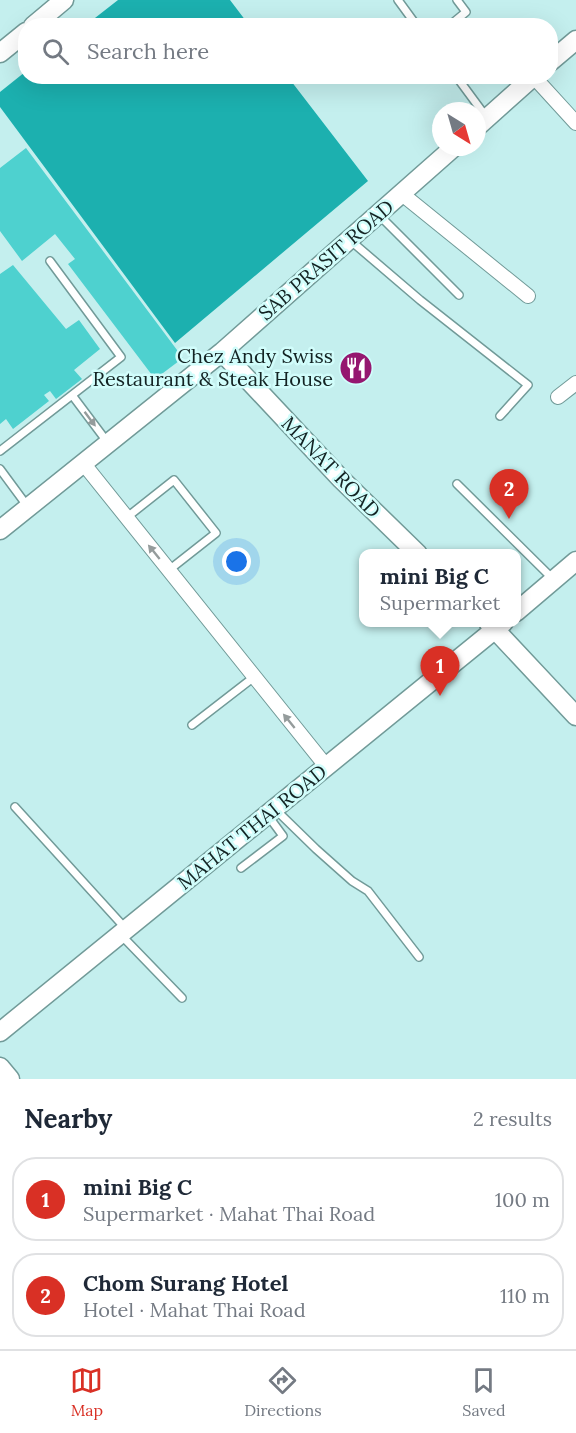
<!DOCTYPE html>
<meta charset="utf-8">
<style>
:root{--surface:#fff;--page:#f2f2f3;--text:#1f2937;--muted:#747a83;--line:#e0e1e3;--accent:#d93025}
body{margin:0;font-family:Lora,serif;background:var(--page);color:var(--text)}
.compass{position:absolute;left:432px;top:102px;width:54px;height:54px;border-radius:50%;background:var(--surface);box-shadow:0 6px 24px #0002;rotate:143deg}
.you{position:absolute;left:237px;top:562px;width:21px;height:21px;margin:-15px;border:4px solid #fff;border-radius:50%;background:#1a73e8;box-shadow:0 0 0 9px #1a73e833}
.badge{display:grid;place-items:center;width:39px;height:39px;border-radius:50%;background:var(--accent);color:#fff;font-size:20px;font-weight:700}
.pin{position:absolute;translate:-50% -50px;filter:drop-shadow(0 2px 3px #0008)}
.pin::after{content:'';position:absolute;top:32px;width:21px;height:18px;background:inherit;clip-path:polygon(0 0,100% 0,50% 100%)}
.popup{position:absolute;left:359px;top:549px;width:162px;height:78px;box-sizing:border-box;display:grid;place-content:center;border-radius:12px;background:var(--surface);filter:drop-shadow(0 2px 4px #0005);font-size:20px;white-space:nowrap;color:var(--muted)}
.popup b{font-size:22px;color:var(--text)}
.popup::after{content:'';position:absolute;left:50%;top:100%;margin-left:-12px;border:12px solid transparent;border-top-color:var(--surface)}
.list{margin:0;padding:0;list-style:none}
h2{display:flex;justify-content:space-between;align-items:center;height:78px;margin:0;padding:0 24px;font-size:26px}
h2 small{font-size:20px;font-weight:400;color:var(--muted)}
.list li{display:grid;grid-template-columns:39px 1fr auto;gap:18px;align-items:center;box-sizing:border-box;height:84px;margin:0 12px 12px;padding:0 12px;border:2px solid var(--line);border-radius:24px}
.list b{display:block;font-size:22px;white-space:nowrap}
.list p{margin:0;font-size:20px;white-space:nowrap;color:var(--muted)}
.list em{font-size:20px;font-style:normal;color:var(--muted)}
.icon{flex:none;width:33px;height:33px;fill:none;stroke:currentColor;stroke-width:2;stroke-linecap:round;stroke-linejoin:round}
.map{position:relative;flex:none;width:576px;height:1079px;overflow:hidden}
.search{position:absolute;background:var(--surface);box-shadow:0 6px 24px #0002;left:18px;right:18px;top:18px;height:66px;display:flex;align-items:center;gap:15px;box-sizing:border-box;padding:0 21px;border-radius:24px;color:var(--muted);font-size:22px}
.sheet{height:270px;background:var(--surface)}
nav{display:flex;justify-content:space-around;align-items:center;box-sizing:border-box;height:84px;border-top:2px solid var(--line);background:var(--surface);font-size:16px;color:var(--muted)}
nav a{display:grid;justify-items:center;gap:3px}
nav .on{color:var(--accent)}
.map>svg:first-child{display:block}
</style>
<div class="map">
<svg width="576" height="1079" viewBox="0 0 576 1079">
<rect width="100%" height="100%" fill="#c4efee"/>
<path fill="#1cb0af" d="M118,0H230L249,25H86Z
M25,72L26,76L288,77L368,181L175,343L0,107V92Z"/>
<path fill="#4ed1cf" d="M26,148L183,358L155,379L68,264L75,259L55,234L22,261L0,231V168Z
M13,265L66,329L79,320L100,349L74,370L82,379L56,399L50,391L44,395L49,401L13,429L6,419L0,424V274Z"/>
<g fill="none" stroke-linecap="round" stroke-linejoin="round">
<g stroke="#719a98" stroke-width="10">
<path id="service" d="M398,0L417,26
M449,26L466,12L457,0
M456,76L487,118
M380,216L459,295
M351,241L420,300L528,385L500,416
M72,395L108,443
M0,451L121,357L50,261
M0,469L28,507
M457,484L554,580
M126,518L174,480L216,533L169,570
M192,725L254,677
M15,807L126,929
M276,810L316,849L352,881L368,891L419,957
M241,868L283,836L269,817
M122,936L182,998"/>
</g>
<g stroke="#719a98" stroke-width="16">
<path id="minor" d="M534,77L576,123
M402,194L528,296
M558,397L576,383
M83,463L326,766"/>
</g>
<g stroke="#719a98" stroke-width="21">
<path id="tertiary" d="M33,26L64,0
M0,53L26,32
M550,62L576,40
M477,127L534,76
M222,352L341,479L418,554
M0,530L222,352L454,147
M516,612L576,561
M488,622L576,716
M0,1032L504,622
M0,1067L10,1079"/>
</g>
<use href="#service" stroke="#fff" stroke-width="7"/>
<use href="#minor" stroke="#fff" stroke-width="14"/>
<use href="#tertiary" stroke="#fff" stroke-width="18"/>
</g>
<defs><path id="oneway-solid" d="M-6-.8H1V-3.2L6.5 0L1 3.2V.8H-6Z" transform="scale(1.5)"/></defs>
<g fill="#959c9c">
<use href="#oneway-solid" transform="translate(90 419) rotate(53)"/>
<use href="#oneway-solid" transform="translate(154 552) rotate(-129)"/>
<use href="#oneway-solid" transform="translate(289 721) rotate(-129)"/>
</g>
<defs>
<g id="restaurant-disc" transform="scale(1.725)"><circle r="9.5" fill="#951770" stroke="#d1fdfb"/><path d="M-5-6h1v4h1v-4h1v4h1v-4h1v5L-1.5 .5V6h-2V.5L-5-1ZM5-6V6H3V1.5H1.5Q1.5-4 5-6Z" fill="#fff"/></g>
</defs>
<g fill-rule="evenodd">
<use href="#restaurant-disc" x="356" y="368"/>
</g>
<g text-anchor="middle" stroke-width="5" stroke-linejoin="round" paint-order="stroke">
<g font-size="20" fill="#132323" stroke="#d1fdfb">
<text transform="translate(326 260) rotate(-41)" y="7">SAB PRASIT ROAD</text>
<text transform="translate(331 467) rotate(46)" y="7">MANAT ROAD</text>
<text transform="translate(252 827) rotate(-39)" y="7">MAHAT THAI ROAD</text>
</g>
<g font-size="20" fill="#132323" stroke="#d1fdfb" text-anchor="end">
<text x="333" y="363">Chez Andy Swiss<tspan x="333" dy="23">Restaurant &amp; Steak House</tspan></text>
</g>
</g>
</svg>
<svg class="compass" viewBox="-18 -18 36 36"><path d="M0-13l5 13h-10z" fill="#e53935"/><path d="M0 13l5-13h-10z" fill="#747a83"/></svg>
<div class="you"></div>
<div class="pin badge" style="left:440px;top:696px">1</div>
<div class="popup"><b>mini Big C</b>Supermarket</div>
<div class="pin badge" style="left:509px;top:519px">2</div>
<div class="search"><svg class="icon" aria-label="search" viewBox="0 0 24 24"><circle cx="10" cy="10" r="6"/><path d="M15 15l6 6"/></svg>Search here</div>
</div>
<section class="sheet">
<h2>Nearby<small>2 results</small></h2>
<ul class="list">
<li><span class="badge">1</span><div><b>mini Big C</b><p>Supermarket · Mahat Thai Road</p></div><em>100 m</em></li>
<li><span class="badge">2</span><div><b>Chom Surang Hotel</b><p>Hotel · Mahat Thai Road</p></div><em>110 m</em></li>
</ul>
</section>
<nav>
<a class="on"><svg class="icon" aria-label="map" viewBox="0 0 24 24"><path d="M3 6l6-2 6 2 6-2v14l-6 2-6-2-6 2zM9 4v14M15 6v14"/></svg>Map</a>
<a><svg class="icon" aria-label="directions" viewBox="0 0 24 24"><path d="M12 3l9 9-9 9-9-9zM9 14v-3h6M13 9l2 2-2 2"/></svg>Directions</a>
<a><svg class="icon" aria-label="saved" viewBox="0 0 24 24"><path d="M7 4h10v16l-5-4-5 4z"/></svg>Saved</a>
</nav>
